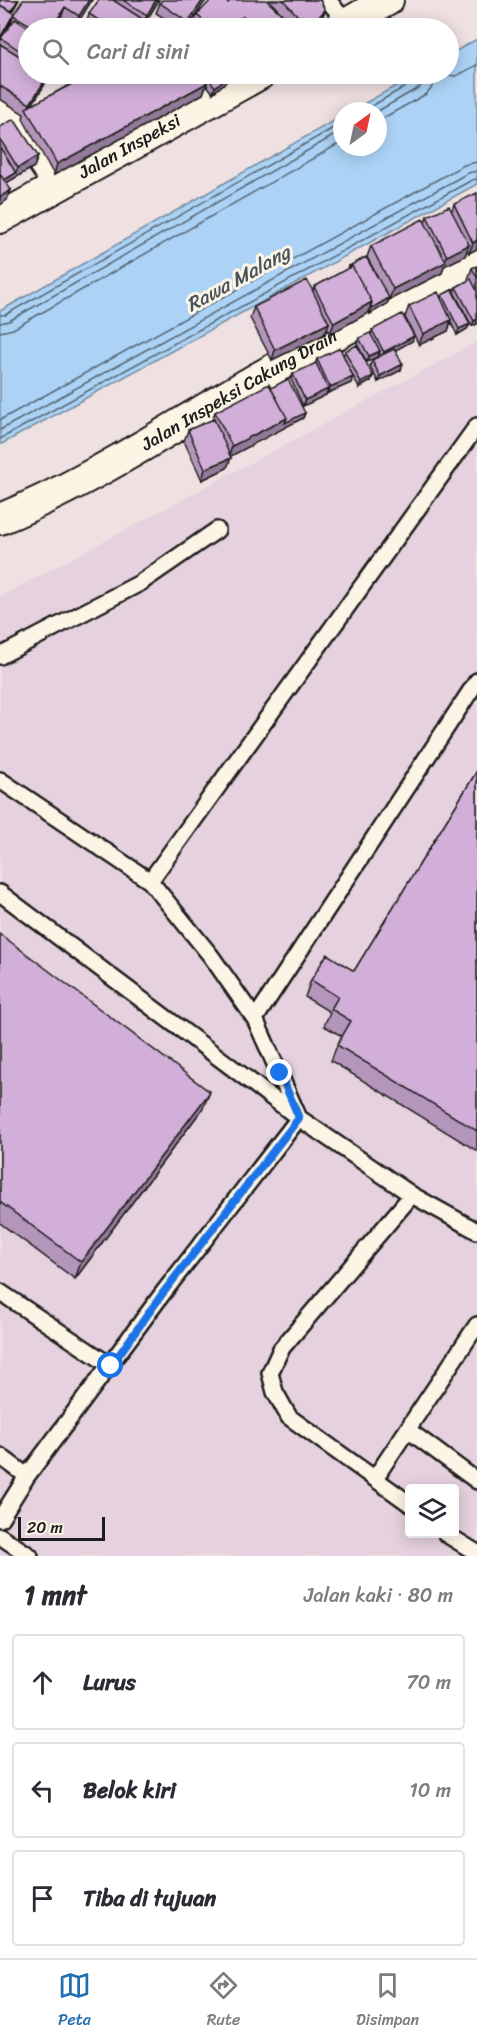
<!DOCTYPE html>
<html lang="id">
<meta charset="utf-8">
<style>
:root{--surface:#fff;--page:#f2f2f3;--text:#2b2b33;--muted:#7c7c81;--line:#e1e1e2;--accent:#1f6fb2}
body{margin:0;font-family:Sriracha,sans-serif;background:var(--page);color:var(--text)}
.controls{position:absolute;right:18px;bottom:18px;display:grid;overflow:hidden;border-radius:6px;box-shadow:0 3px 15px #0003}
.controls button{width:54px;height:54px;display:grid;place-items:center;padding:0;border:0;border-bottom:2px solid var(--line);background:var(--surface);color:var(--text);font:30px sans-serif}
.compass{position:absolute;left:333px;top:102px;width:54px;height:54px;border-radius:50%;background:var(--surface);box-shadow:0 3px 15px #0003;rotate:33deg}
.scale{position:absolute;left:18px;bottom:15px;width:87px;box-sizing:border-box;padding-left:6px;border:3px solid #1c1c1c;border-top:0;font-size:16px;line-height:21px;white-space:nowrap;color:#1c1c1c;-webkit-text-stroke:4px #fcf5e5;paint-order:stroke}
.stop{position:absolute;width:18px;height:18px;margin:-14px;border:4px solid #1a73e8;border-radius:50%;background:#fff}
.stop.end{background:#1a73e8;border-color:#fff;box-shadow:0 2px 6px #0008}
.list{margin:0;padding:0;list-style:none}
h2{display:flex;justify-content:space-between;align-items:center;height:78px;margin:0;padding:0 24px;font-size:26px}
h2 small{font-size:20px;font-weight:400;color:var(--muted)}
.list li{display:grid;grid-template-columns:39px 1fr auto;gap:18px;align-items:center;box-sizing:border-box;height:96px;margin:0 12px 12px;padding:0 12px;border:2px solid var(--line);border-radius:6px}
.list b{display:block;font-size:22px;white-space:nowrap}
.list em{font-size:20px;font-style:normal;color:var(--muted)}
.icon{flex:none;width:33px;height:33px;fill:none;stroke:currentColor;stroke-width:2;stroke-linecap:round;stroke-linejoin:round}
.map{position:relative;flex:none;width:477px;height:1556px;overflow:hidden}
.search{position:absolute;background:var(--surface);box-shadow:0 3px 15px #0003;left:18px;right:18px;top:18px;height:66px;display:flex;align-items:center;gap:15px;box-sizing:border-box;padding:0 21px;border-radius:33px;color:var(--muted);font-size:22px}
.sheet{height:402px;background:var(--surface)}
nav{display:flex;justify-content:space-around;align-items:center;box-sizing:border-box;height:84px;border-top:2px solid var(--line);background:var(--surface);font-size:16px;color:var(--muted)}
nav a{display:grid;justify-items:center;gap:3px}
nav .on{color:var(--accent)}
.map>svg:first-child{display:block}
</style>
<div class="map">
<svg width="477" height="1556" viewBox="0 0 477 1556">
<rect width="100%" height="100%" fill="#efe0e1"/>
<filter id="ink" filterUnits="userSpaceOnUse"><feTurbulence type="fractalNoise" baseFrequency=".0167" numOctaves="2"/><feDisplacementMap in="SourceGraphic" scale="12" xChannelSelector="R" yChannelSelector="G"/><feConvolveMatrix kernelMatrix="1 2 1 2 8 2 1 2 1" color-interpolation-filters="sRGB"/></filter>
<g filter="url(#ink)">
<path fill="#e6d1df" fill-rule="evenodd" d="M477,342V1556H0V597ZM410,1488H454V1534H410Z"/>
<path fill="#acd3f6" stroke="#728a9f" stroke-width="1.5" d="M477,39V184L0,445V311L342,116V147H378V111H351L417,74H448L449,55Z"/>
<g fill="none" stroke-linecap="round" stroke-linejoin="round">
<path stroke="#566573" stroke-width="1.5" d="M363,111L415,81L418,74
M378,111L420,87L425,81L426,74
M378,121L426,94L432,87L436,74L456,76L477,65
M0,315H5L342,123
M0,323L9,321L342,131
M0,332L13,329L342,142
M0,420L464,165L477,162
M0,430L468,173L477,171
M0,439L472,180L477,179"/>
<g stroke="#1c1c1c" stroke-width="20">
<path id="lane" d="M328,0L347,24
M0,656L140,583L217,530
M0,780L150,881L211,956L255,1019L299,1118L163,1293L27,1476L0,1519
M150,881L477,426
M0,893L299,1118L412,1195L477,1231
M255,1019L477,681
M0,1292L111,1366
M408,1430L477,1481
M0,1456L27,1476
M375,1478L477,1325
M410,1504L289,1417L275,1392L270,1373L281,1349L412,1195
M446,1534L477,1553
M0,1536L30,1556"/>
</g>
<g stroke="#1c1c1c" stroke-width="34">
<g id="street">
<path d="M339,28L388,0"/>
<path d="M0,110C24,129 41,160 59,185"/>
<path id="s1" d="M0,218L260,74"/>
<path id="s2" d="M0,519C90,482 172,427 256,379C329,337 404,299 477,258"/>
</g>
</g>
<use href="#lane" stroke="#fcf5e5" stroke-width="15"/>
<use href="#street" stroke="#fcf5e5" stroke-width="30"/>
</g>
<path fill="#b596bb" stroke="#1c1c1c" stroke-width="1.5" d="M0,0H19L12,12L14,13L10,23L4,34L10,26L13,15L92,0L75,27L61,18L55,28H28V74L45,84L31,106L80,79L72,74H234V75L213,93L206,84L203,94L54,175L23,119L24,114L0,99Z
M99,0H159L143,26L142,25L140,28H91L86,25L89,14Z
M206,0L187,28H179L156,13L160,3Z
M269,0H320L325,10L321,21L314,28H191L194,26L193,25L197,15L228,3L290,23Z
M0,127L38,156L34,167L6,183L7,200L0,205Z
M454,204L477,249L469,253L467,250L465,256L444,266L442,273L389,300V299L387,304L370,314L369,311L368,313L330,334L327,328L325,334L272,360L250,318L254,307L313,291L314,287L349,268V266L377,276L367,257L371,246L425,222L427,216L452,210Z
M477,266V324L472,326L454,292L456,287L469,280L468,279L472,268Z
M442,295L470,324L467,329L457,335L451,322L448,331L419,345L405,317L409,306L441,298Z
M372,330L412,341L395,350L401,370L378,382L370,366L372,360L381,356L379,352L377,357L367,362L357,344L359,338L371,334Z
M345,351L371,381L359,388L350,370L351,383L328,393V392L326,395L303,406L291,379L293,374L315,364L317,359L343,356Z
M271,388L305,413L303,418L230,456L227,468L202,480L184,441L188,430L212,420L215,412Z
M477,771V1151L331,1061L337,1045L342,1036L324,1026L330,1012L305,997L311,980L354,971Z
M0,934L203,1108L75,1279L0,1223Z"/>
<path fill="#937a98" stroke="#1c1c1c" stroke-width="1.5" d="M89,0H92L75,27L79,16Z
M156,0H159L143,26L147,15Z
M203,0H206L187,28H186L188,22Z
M65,7L61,18L55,28H52Z
M325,10L321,21L314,28H309Z
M14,13L10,23L0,42V38Z
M49,74L45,84L28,111L30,104Z
M231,74H234V75L213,93L215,87Z
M207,83L203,94L54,175L57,164Z
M38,156L34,167L1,186L3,181L16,173L18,168Z
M11,190L7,200L0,205V197Z
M477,240V249L469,253L473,243Z
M469,245L465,256L444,266L442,273L389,300L393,289L444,263L447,256Z
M389,298L387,304L370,314L372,308Z
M372,302L368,313L330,334L334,323Z
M477,319V324L472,326L474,321Z
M451,320L448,331L419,345L423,334Z
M329,323L325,334L272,360L275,350Z
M470,324L467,329L457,335L459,329Z
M414,336L412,341L382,358L384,352Z
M380,351L377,357L367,362L369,356Z
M403,364L401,370L378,382L380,376Z
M373,376L371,381L359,388L361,383Z
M353,377L351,383L328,393L330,387Z
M328,389L326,395L303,406L305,400Z
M305,413L303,418L229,457L232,446L287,418Z
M231,458L227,468L202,480L205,469Z
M210,1092L203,1108L75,1279L81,1262Z"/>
<path fill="#d2afd9" stroke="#1c1c1c" stroke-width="1.5" d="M0,0H18L11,11L0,5Z
M23,0H89L79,16L65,7L52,28H35L13,15Z
M99,0H113L144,20L138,28H111L89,14Z
M123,0H156L147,15Z
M162,0H203L188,22L160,3Z
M211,0H225L228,3L231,0H266L297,28H256L242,16L254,28H211L197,15Z
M283,0H320L325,10L309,28Z
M0,5L14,13L0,38Z
M15,19L29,28L28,56L1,38Z
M197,23L202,28H191Z
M0,44L28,61V74H49L30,104L0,86Z
M82,74H91L86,76Z
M91,74H201L207,83L57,164L26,108Z
M205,74H231L215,87Z
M14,119L38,156L18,168L0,139V127Z
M0,147L16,173L4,180L0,174Z
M0,174L11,190L0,197Z
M477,193V240L473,243L454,204Z
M449,206L469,245L447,256L427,216Z
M423,219L446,262L393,289L371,246Z
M366,257L389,298L372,308L371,306L372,302L352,266L350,268L349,266Z
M352,266L372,302L334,323L314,287Z
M477,266V277L472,268Z
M471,279L477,291V319L474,321L456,287Z
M307,280L329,323L275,350L254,307Z
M452,290L470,324L459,329L442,295Z
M438,292L451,320L423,334L409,306Z
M402,314L414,336L384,352L372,330Z
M370,333L380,351L369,356L359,338Z
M357,345L373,376L361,383L345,351Z
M340,348L353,377L330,387L317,359Z
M394,349L403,364L380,376L372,360Z
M316,363L328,389L305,400L293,374Z
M288,379L305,413L285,423L287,418L271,388Z
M269,384L287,418L232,446L215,412Z
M214,419L231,458L205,469L188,430Z
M477,771V1131L337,1045L351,1021L331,1009L338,997L311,980L327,954L354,971Z
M0,934L210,1092L81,1262L0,1202Z"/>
</g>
<g fill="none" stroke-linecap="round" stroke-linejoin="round" filter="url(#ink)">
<path stroke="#1a73e8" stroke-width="8" d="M111,1366L163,1293L299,1118L280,1073"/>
</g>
<g text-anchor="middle" stroke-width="6" stroke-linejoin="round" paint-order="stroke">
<g font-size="18" fill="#1c1c1c" stroke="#fcf5e5">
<text dy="6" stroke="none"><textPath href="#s1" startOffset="148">Jalan Inspeksi</textPath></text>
<text dy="6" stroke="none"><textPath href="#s2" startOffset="272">Jalan Inspeksi Cakung Drain</textPath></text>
</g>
<g font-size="20" font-style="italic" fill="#47535d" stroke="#fcf5e5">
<text transform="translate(238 278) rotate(-29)" y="7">Rawa Malang</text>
</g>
</g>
</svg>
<div class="controls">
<button><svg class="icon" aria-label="layers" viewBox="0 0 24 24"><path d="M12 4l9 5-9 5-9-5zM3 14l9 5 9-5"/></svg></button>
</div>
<svg class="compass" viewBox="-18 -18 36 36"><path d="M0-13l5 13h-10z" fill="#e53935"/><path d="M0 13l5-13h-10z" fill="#7c7c81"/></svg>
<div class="scale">20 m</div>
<div class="stop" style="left:111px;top:1366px"></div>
<div class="stop end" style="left:280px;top:1073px"></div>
<div class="search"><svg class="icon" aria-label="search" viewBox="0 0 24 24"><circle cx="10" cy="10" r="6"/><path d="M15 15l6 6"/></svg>Cari di sini</div>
</div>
<section class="sheet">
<h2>1 mnt<small>Jalan kaki · 80 m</small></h2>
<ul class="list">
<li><svg class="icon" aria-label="ahead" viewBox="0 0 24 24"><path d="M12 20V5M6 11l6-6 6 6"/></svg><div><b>Lurus</b></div><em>70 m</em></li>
<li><svg class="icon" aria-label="left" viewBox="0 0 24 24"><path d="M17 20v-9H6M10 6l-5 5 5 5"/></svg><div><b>Belok kiri</b></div><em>10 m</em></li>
<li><svg class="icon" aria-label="arrive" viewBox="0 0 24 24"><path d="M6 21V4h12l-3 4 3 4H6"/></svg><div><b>Tiba di tujuan</b></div></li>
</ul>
</section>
<nav>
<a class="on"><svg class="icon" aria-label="map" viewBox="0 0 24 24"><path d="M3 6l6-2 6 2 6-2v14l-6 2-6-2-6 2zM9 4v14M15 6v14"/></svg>Peta</a>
<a><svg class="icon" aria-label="directions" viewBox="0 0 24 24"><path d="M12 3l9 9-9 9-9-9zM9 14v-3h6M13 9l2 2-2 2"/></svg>Rute</a>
<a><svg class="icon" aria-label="saved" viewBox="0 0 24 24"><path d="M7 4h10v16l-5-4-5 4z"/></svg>Disimpan</a>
</nav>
